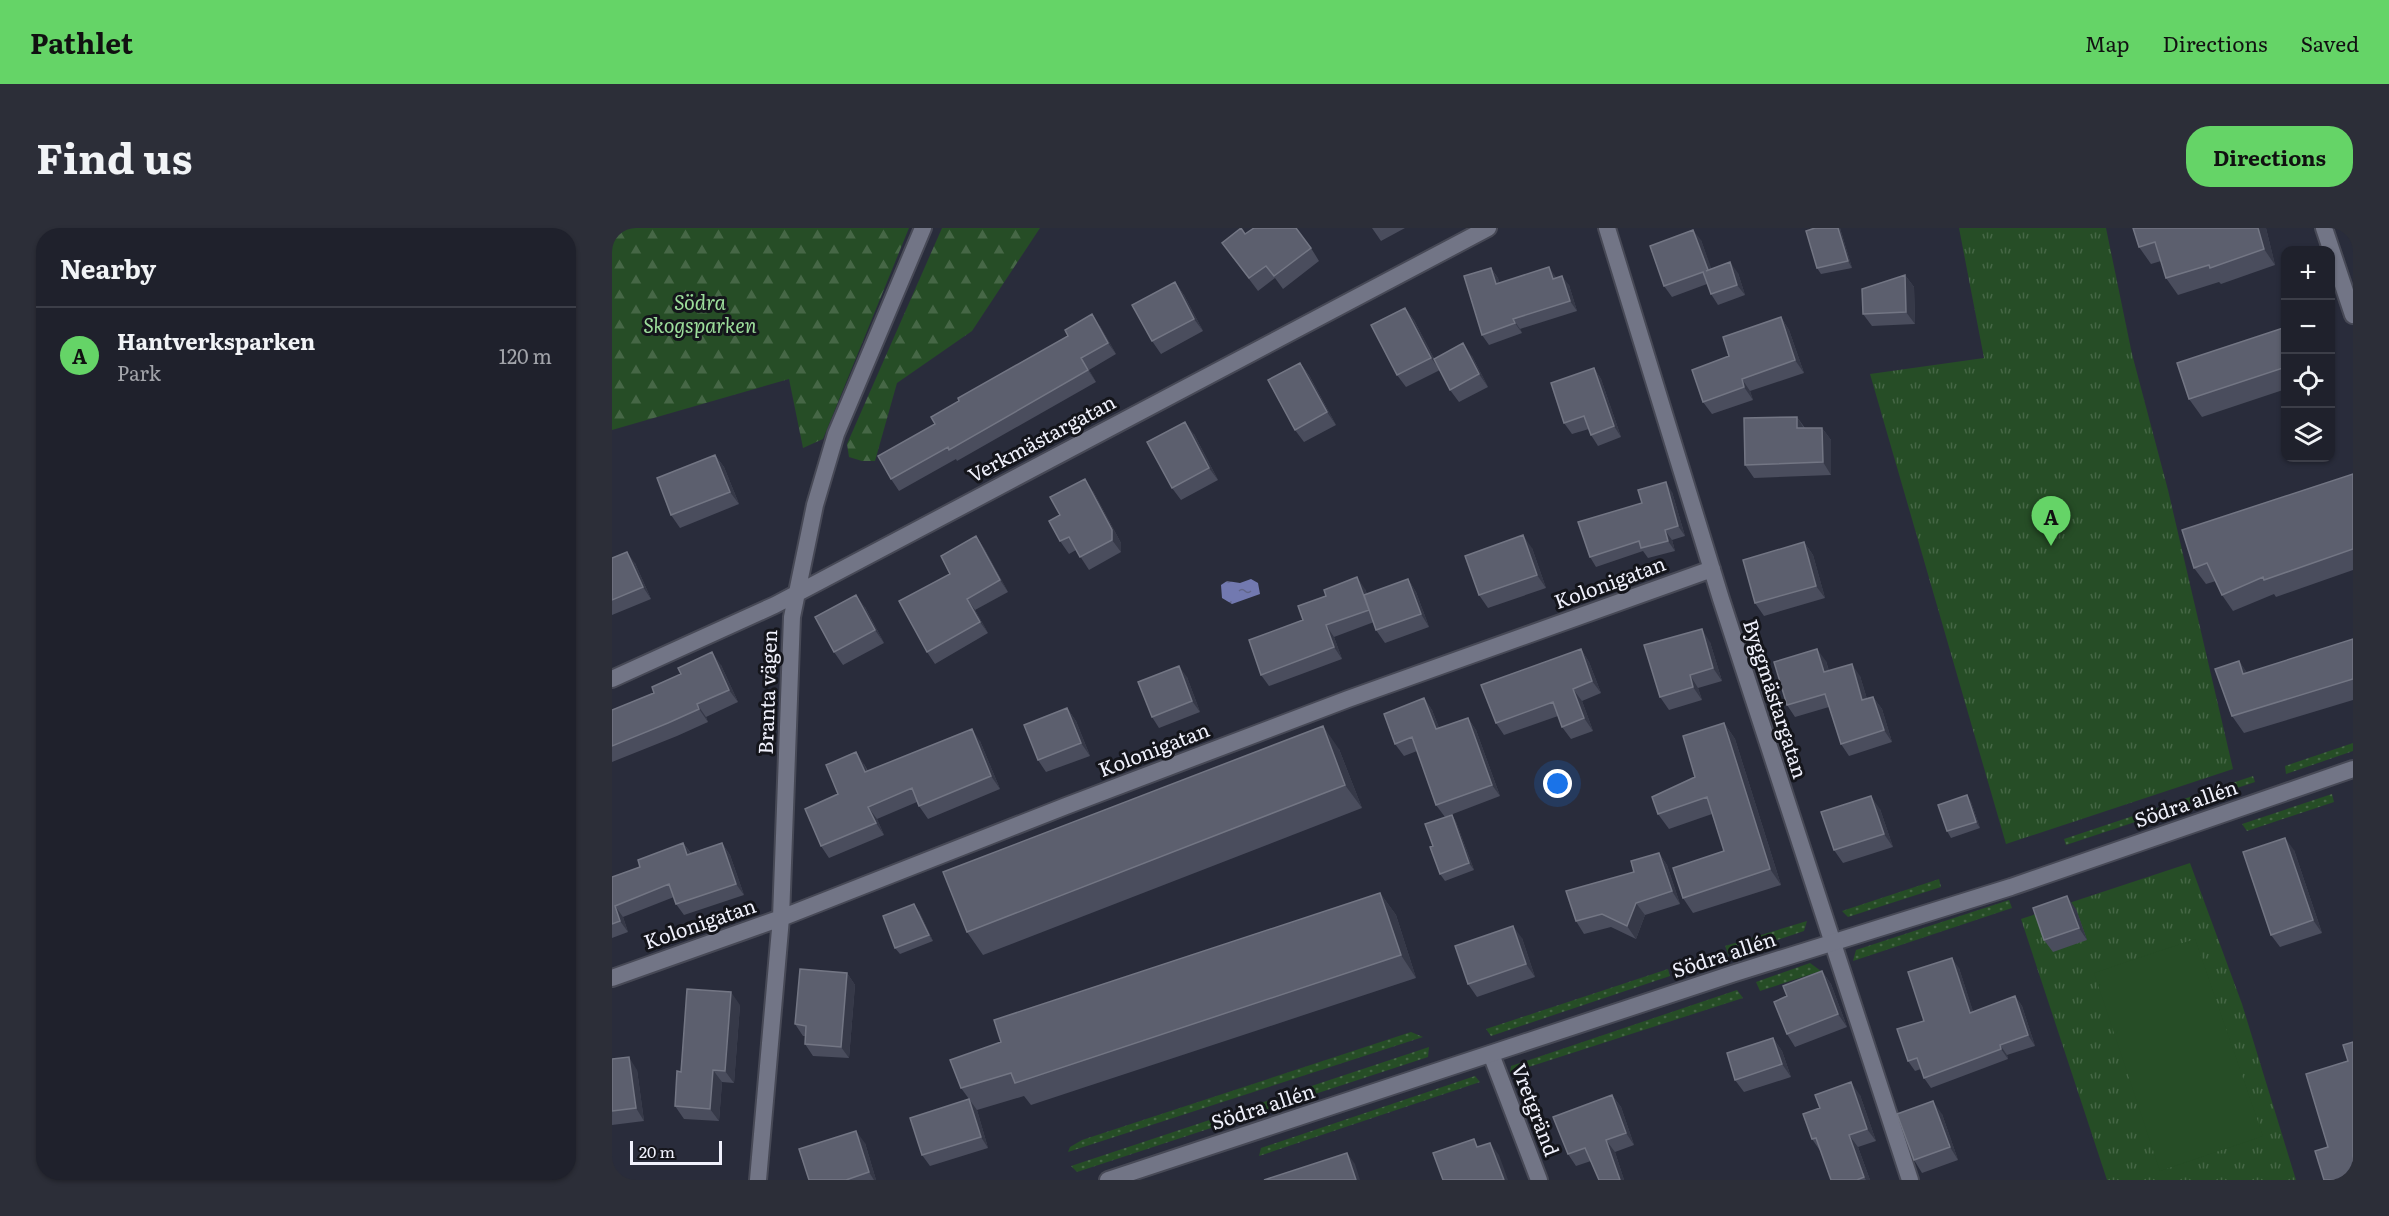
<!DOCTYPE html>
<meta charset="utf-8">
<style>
:root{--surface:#1f212c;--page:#2c2e38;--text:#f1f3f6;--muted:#a1a3a9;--line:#3c3e48;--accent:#65d467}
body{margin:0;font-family:Literata,serif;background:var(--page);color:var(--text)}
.controls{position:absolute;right:18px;top:18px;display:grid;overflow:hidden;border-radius:12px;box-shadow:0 2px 4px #0004}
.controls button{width:54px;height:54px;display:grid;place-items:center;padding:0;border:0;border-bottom:2px solid var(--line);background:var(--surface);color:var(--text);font:30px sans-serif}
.scale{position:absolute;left:18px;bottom:15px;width:92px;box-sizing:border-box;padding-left:6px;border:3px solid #f0f1fc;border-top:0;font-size:16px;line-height:21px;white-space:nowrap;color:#f0f1fc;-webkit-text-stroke:4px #14151b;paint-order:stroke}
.you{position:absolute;left:946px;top:556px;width:21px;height:21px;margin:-15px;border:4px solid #fff;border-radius:50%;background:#1a73e8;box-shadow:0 0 0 9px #1a73e833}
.badge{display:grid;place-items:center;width:39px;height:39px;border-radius:50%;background:var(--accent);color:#111;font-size:20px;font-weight:700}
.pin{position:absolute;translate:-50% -50px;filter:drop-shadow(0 2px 3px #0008)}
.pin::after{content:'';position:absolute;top:32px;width:21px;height:18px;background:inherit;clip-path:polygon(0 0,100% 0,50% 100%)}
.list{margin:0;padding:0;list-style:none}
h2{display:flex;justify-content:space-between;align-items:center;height:78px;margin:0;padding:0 24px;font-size:26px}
h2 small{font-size:20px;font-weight:400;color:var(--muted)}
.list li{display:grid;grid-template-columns:39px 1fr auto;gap:18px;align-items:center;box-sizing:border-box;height:96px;padding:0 24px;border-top:2px solid var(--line)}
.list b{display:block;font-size:22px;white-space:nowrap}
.list p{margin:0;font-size:20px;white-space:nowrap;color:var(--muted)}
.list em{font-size:20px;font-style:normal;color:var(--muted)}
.icon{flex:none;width:33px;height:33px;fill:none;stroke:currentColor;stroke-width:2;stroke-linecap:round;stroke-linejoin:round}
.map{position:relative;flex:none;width:1741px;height:952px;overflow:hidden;border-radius:24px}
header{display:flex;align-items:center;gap:36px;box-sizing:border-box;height:84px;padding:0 30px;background:var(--accent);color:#111}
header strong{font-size:28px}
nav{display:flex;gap:33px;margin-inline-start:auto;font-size:21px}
.intro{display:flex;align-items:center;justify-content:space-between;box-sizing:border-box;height:144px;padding:0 36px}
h1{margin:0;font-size:42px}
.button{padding:15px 27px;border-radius:24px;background:var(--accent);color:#111;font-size:21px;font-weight:700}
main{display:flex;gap:36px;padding:0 36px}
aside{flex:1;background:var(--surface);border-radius:24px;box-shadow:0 2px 4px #0004}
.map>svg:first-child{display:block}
</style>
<header>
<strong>Pathlet</strong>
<nav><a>Map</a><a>Directions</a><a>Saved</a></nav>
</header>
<div class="intro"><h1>Find us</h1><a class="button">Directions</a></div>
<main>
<aside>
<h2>Nearby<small></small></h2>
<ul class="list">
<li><span class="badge">A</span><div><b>Hantverksparken</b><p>Park</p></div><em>120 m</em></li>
</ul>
</aside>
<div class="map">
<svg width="1741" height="952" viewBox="0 0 1741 952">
<defs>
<pattern id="grass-dots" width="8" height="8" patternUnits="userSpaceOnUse" patternTransform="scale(1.5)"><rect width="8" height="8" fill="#264d26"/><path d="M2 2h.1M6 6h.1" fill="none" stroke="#466746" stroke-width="1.8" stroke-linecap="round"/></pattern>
<pattern id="forest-firs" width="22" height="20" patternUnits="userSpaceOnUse" patternTransform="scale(1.5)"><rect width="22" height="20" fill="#264d26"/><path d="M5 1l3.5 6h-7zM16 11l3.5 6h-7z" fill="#466746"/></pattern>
<pattern id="park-tufts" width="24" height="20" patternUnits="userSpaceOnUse" patternTransform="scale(1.5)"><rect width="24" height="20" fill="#264d26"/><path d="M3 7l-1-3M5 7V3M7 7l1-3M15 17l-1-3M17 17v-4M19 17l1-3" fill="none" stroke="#466746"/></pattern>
<pattern id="water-ripples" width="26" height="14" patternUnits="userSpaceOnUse" patternTransform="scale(1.5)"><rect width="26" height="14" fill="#7279b0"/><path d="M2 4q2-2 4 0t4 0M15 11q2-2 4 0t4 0" fill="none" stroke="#616588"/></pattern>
</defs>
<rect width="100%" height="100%" fill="#292c3b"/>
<path fill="url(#grass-dots)" d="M1741,515V523L1674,546L1673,538Z
M1641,548L1643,554L1454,617L1452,611Z
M1720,566L1722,574L1635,603L1630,596Z
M1327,651L1329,659L1236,689L1230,683Z
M1397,672L1400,680L1241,733L1244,722Z
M1195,693L1192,703L1117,728L1113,718Z
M1198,735L1209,743L1148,763L1144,754Z
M1056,741L1058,748L879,808L874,801Z
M1125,762L1131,770L898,845L899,838Z
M799,804L811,809L456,924L458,919L470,912Z
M817,819L816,829L465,944L459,938Z
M863,848L868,854L647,928L649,920Z"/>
<path fill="url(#forest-firs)" d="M0,0H297L211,211L191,220L177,151L0,202Z
M330,0H428L360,103L285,155L263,233H250L237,229L235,216Z"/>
<path fill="url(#park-tufts)" d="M1347,0H1494L1520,126L1556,262L1621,541L1394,616L1258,146L1372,130Z
M1578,635L1630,776L1684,952H1495L1409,691Z"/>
<path fill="#264d26" d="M1583,711L1651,908L1548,943L1482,745Z"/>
<path fill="url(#water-ripples)" d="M639,351L646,355L648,366L620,376L610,370L609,357L615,353L628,355Z"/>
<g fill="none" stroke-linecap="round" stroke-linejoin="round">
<g stroke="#474956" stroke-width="20">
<path id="minor" d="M995,0L1109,371L1298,952
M1712,0L1741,87
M0,451L163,377L876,0
M0,750L169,690L454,578L736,471L1100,341
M879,826L927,952
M146,952L169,690L180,389L203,277L224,206L311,0"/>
</g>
<g stroke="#474956" stroke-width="20">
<path id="tertiary" d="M496,952L1123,745L1399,659L1741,541"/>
</g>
<use href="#minor" stroke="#727586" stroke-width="16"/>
<use href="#tertiary" stroke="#727586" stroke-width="16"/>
</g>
<path fill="#4a4d5d" d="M760,0H793L769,13Z
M1228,0L1240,40L1209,46L1205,40Z
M1521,0H1654L1663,37L1609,56L1607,54L1566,67L1554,50L1549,33L1539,36L1527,19Z
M633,6L699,20L707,33L671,61L663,50L646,63L610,15Z
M1089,12L1099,41L1126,45L1133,67L1106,77L1099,66L1095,56L1060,69L1052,58Z
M879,40L886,50L887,55L944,49L957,57L965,83L908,101L910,105L877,117L870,107Z
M1293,47L1302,59L1303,96L1260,98L1251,86Z
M563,54L572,67L591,103L549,126L540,113Z
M793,80L802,92L828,142L794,159L785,147Z
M1169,89L1177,102L1192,145L1138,163L1141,172L1100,186L1091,174L1117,128Z
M488,98L504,126L477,142L484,154L345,233L344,231L287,263L279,251L323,196L347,173Z
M1674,99V161L1590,189L1577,171Z
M860,128L876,159L847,174L838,162Z
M688,135L697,147L724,197L692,214L683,202Z
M982,140L989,151L1009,209L986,218L979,207L977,201L960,206L952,195Z
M1185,189L1193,200H1210L1219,212V247L1142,250L1133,237Z
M582,206L606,252L569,272L560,260Z
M103,227L112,239L127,276L68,300L59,287Z
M1741,246V342L1664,369L1662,366L1621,383L1610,367L1604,353L1594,356L1582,340Z
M481,263L509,315V324L477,342L464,322L457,326L448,313V287Z
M1060,264L1073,308L1060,312L1063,323L1036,330L1031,323L984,339L978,329L1030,275Z
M364,308L372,320L396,364L363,382L376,405L323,436L315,424Z
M1192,314L1201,327L1213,370L1152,388L1143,375Z
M920,320L934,360L876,380L867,367Z
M0,330L23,335L39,371L0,387Z
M796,351L804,364L817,399L773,415L764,402L762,394L722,409L730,431L657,458L649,447L753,361L755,366Z
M253,379L272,415L231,437L222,424Z
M1741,411V472L1632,505L1620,488L1627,433L1635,445Z
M1098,414L1110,453L1086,460L1090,472L1057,482L1048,469Z
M969,421L977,434L989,465L970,473L981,503L959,511L950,499L946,488L892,507L884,495Z
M1214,433L1217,443L1248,448L1255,471L1261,469L1270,481L1280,514L1237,528L1229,516L1217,479L1183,489L1175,477Z
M109,437L126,474L94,489L96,494L65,508L0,534V482Z
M575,449L588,484L547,500L540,489Z
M812,470L820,482L827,500L856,490L864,502L888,568L833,589L824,577L805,523L792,528L783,516Z
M455,480L464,493L478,528L434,544L426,532Z
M1112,495L1123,511L1169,657L1081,685L1071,670L1112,623L1100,586L1057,601L1046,586L1083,549Z
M368,513L388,561L316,591L307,578L305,574L265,591L272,607L217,630L209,618L226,566L252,536L256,543Z
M727,521L750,580L371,727L355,704Z
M1355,567L1359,574L1368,600L1339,610L1335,603Z
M1268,581L1281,619L1231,635L1222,622Z
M840,587L844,594L862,642L833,653L828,646L821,618Z
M71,615L79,625L110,615L118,627L132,667L72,687L64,676L62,669L11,689L16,704L0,710V649L28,639Z
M1682,622L1710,705L1668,719L1659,707Z
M1047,625L1055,637L1068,676L1033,687L1024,711L999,699L972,706L964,693Z
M768,665L784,687L804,750L419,877L412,868L365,882L376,920L318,938L310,927L357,871L349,860L389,814Z
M1464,681L1475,712L1441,724L1432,712Z
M307,683L321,713L288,726L283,720Z
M910,710L923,749L865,769L856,756Z
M1347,740L1361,784L1403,768L1410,778L1423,818L1395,827L1396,831L1319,860L1312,850L1309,841L1303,843L1296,833L1312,793Z
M1210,743L1219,756L1235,799L1183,819L1175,806Z
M235,745L243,757L237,830L201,828L193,816V808H191L183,796Z
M128,777L122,855L110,854L107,893L72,891L63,878L69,844Z
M1161,810L1170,823L1179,849L1132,864L1123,852Z
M0,831L25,842L32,893L0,897Z
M1000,867L1009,879L1022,917L1003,924L1012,952H987L979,933L964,938L956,926Z
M1248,867L1264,913L1246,919L1258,952H1219L1209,924L1200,911Z
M1330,886L1346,932L1310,945L1302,932Z
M253,915L264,952H197Z"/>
<path fill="#363948" d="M1226,0H1228L1240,40L1236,33Z
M1646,0H1654L1663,37L1652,21Z
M1081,2L1089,12L1104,53L1096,42Z
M1118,34L1126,45L1133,67L1125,57Z
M937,39L944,49L948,60L941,51Z
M879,40L886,50L891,66L884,56Z
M1293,47L1302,59L1303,96L1294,84Z
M950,48L957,57L965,83L958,73Z
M563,54L572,67L591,103L582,91Z
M793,80L802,92L828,142L819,130Z
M480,86L488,98L504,126L496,115Z
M1169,89L1177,102L1192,145L1183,132Z
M901,91L908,101L910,105L903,95Z
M851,115L860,128L876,159L867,146Z
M469,130L477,142L484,154L476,142Z
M688,135L697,147L724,197L715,184Z
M982,140L989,151L1009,209L1002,198Z
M1130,151L1138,163L1141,172L1132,159Z
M1185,189L1193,202L1185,200Z
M573,194L582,206L606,252L597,240Z
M1210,200L1219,212V247L1211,234Z
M103,227L112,239L127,276L118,264Z
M473,251L481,263L509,315V324L500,312Z
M1054,254L1060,264L1073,308L1066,298Z
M1053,302L1060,312L1063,323L1056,313Z
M911,307L920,320L934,360L925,347Z
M364,308L372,320L396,364L388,352Z
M1192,314L1201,327L1213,370L1204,358Z
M15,324L23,335L39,371L31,359Z
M745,349L753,361L765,393L757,382Z
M796,351L804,364L817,399L809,386Z
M244,367L253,379L272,415L263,402Z
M355,371L363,382L376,405L368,394Z
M714,397L722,409L730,431L722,419Z
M1090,401L1098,414L1110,453L1101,440Z
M969,421L977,434L989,465L980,453Z
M1205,421L1214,433L1220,456L1212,444Z
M100,424L109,437L126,474L117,462Z
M1627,433L1639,450L1631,446Z
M1240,436L1248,448L1259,484L1250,472Z
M567,438L575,449L588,484L580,473Z
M1078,447L1086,460L1090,472L1081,459Z
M961,461L970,473L981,503L972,490Z
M1261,469L1270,481L1280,514L1272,502Z
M812,470L820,482L832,513L824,501Z
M85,476L94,489L96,494L87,481Z
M455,480L464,493L478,528L469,515Z
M856,490L864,502L888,568L880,557Z
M1112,495L1123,511L1169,657L1158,641Z
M711,498L727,521L750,580L733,557Z
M360,501L368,513L388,561L379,548Z
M244,524L252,536L261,557L253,544Z
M1355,567L1359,574L1368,600L1364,594Z
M1259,568L1268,581L1281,619L1272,606Z
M256,579L265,591L272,607L264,595Z
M840,587L844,594L862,642L857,635Z
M1673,610L1682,622L1710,705L1701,692Z
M71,615L79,626L75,627Z
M110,615L118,627L132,667L124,656Z
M1047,625L1055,637L1068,676L1060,663Z
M768,665L784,687L804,750L789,727Z
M1455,668L1464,681L1475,712L1467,700Z
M1024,675L1033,687L1024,711L1015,698Z
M302,676L307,683L321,713L317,707Z
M3,678L11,689L16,704L8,693Z
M901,698L910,710L923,749L914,736Z
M1340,730L1347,740L1365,795L1358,785Z
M1210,743L1219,756L1235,799L1226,786Z
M235,745L243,757L237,830L229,819Z
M119,764L128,777L122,855L113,843Z
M1403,768L1410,778L1423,818L1416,807Z
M1161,810L1170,823L1179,849L1170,836Z
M1388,817L1395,827L1396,831L1389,821Z
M17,829L25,842L32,893L24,880Z
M101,842L110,854L107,893L98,881Z
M1239,854L1248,867L1264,913L1255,901Z
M1000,867L1009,879L1022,917L1014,905Z
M357,871L365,882L376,920L369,909Z
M1321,873L1330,886L1346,932L1338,919Z
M244,903L253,915L264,952H262L257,944Z
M1237,907L1246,919L1258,952H1254L1252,949Z
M994,912L1003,924L1012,952H1008Z
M878,915L887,927L896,952H892Z
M735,925L743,936L748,952H744Z"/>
<path fill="#5c5f6e" stroke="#737684" stroke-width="1.5" d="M629,0L633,6L642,0H684L699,20L662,48L654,38L637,50L610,15Z
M1203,0H1226L1236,33L1205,40L1194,3Z
M1521,0H1646L1652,21L1598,40L1597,37L1554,50L1543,14L1527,19Z
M1081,2L1096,42L1094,43L1118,34L1125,57L1099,66L1091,44L1052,58L1038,18Z
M937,39L941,51L950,48L958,73L901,91L903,95L870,107L852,48L879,40L884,56Z
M1293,47L1294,84L1251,86L1250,61Z
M563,54L582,91L540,113L520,77Z
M793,80L819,130L785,147L759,97Z
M480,86L496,115L469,130L476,142L337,222L336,219L279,251L266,228L323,196L319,189L347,173L346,170L456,108L453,102Z
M1169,89L1183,132L1130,151L1132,159L1091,174L1080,142L1117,128L1111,109Z
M1674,99V139L1577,171L1565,135Z
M851,115L867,146L838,162L822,131Z
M688,135L715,184L683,202L656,152Z
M982,140L1002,198L979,207L972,188L952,195L939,155Z
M1185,189V200H1210L1211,234L1133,237L1132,190Z
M573,194L597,240L560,260L535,214Z
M103,227L118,264L59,287L45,250Z
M1741,246V321L1652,352L1651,349L1610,367L1595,335L1582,340L1570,302Z
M473,251L500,302V312L468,329L457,309L448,313L437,293L448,287L438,269Z
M1054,254L1066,298L1053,302L1056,313L1029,320L1027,313L978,329L966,294L1030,275L1026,262Z
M911,307L925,347L867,367L853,328Z
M364,308L388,352L355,371L368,394L315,424L287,373L338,346L329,328Z
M1192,314L1204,358L1143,375L1131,332Z
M15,324L31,359L0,372V330Z
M745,349L757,382L714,397L722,419L649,447L637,412L691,392L686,378L714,368L712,362Z
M796,351L809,386L764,402L752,367Z
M244,367L263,402L222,424L203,389Z
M1090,401L1101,440L1078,447L1081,459L1048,469L1032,417Z
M1741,411V451L1620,488L1603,441L1627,433L1631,446Z
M969,421L980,453L961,461L972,490L950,499L941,474L884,495L869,457Z
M1205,421L1212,444L1240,436L1250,472L1261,469L1272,502L1229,516L1213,466L1175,477L1162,434Z
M100,424L117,462L85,476L87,481L56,495L0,518V482L42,465L40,459L69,446L66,440Z
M567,438L580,473L540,489L526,454Z
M812,470L824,501L856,490L880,557L824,577L800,509L783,516L772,486Z
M455,480L469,515L426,532L412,497Z
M1112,495L1158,641L1071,670L1061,640L1112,623L1095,569L1046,586L1040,569L1083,549L1071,508Z
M711,498L733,557L355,704L331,644Z
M360,501L379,548L307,578L300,560L256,579L264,595L209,618L193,581L226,566L214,537L244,524L253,544Z
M1355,567L1364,594L1335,603L1326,577Z
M1259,568L1272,606L1222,622L1209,584Z
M840,587L857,635L828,646L818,619L821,618L813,596Z
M1673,610L1701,692L1659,707L1631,624Z
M71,615L75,627L110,615L124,656L64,676L57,656L3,678L8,693L0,696V649L28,639L26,632Z
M1047,625L1060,663L1024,675L1015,698L990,686L964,693L954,663L1022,644L1019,633Z
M768,665L789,727L403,855L399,845L349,860L338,832L389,814L382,792Z
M1455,668L1467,700L1432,712L1421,680Z
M302,676L317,707L283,720L271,688Z
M901,698L914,736L856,756L843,718Z
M1340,730L1358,785L1403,768L1416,807L1388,817L1389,821L1312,850L1305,830L1296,833L1285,801L1312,793L1296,744Z
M188,741L235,745L229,819L193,816L194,798L183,796Z
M1210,743L1226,786L1175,806L1162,774L1175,768L1171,758Z
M75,761L119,764L113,843L101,842L98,881L63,878L65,843L69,844Z
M1161,810L1170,836L1123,852L1115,825Z
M1741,814V952H1712L1703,923L1716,919L1694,846L1736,833L1731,817Z
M17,829L24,880L0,883V831Z
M1239,854L1255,901L1237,907L1252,949L1245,952H1219L1204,910L1200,911L1191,886L1208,880L1203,867Z
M1000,867L1014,905L994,912L1008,952H987L973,920L956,926L941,889Z
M357,871L369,909L310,927L298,890Z
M1321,873L1338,919L1302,932L1285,886Z
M244,903L257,944L234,952H197L187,921Z
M862,911L865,919L878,915L892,952H831L821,925Z
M735,925L744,952H652Z"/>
<g text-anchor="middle" stroke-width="6" stroke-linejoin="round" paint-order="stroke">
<g font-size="20" font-style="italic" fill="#9cde9b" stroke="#14151b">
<text x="88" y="82">Södra<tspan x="88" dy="23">Skogsparken</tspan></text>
</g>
<g font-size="20" fill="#f0f1fc" stroke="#14151b">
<text transform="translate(430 211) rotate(-28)" y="7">Verkmästargatan</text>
<text transform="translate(998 355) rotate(-20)" y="7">Kolonigatan</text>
<text transform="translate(156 464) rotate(-88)" y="7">Branta vägen</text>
<text transform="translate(1163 471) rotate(72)" y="7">Byggmästargatan</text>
<text transform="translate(542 522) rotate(-21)" y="7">Kolonigatan</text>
<text transform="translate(1574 576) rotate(-19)" y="7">Södra allén</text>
<text transform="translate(88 696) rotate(-19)" y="7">Kolonigatan</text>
<text transform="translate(1112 727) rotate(-18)" y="7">Södra allén</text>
<text transform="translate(651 879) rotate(-18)" y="7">Södra allén</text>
<text transform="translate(923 882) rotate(69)" y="7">Vretgränd</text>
</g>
</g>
</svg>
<div class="controls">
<button>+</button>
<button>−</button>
<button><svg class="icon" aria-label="locate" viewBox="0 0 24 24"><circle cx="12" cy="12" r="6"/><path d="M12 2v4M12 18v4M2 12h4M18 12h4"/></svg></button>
<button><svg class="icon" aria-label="layers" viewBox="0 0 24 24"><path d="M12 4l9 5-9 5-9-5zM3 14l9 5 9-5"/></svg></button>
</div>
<div class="scale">20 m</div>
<div class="you"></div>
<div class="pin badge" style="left:1439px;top:318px">A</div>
</div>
</main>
